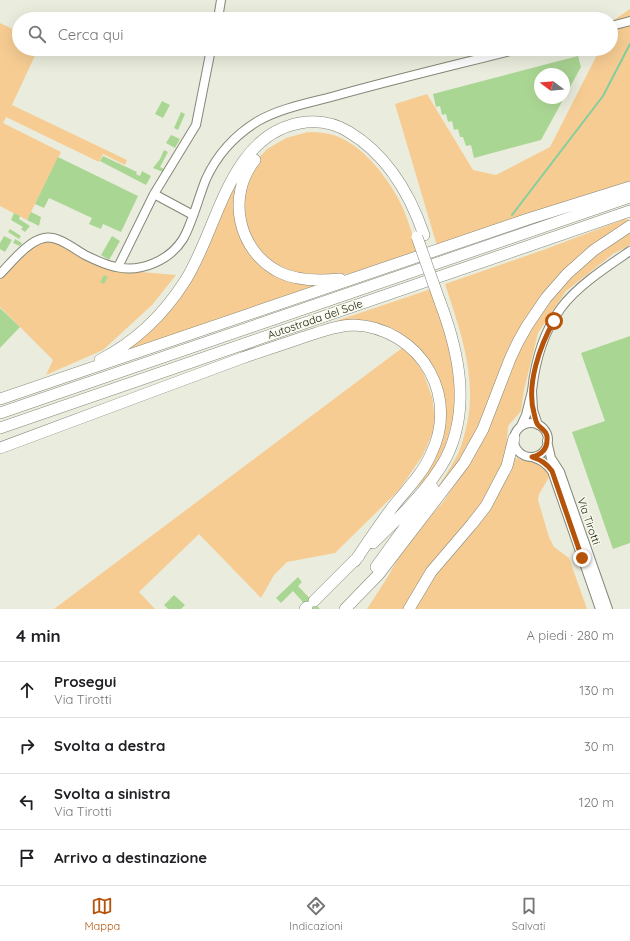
<!DOCTYPE html>
<html lang="it">
<meta charset="utf-8">
<style>
:root{--surface:#fff;--page:#f6f6f6;--text:#202124;--muted:#757577;--line:#e0e0e0;--accent:#b45309}
body{margin:0;font-family:Quicksand,sans-serif;background:var(--page);color:var(--text)}
.compass{position:absolute;left:534px;top:68px;width:36px;height:36px;border-radius:50%;background:var(--surface);box-shadow:0 4px 16px #0002;rotate:286deg}
.stop{position:absolute;width:12px;height:12px;margin:-9px;border:3px solid #b45309;border-radius:50%;background:#fff}
.stop.end{background:#b45309;border-color:#fff;box-shadow:0 1px 4px #0008}
.list{margin:0;padding:0;list-style:none}
h2{display:flex;justify-content:space-between;align-items:center;height:52px;margin:0;padding:0 16px;font-size:17px}
h2 small{font-size:13px;font-weight:400;color:var(--muted)}
.list li{display:grid;grid-template-columns:26px 1fr auto;gap:12px;align-items:center;box-sizing:border-box;height:56px;padding:0 16px;border-top:1px solid var(--line)}
.list b{display:block;font-size:15px;white-space:nowrap}
.list p{margin:0;font-size:13px;white-space:nowrap;color:var(--muted)}
.list em{font-size:13px;font-style:normal;color:var(--muted)}
.icon{flex:none;width:22px;height:22px;fill:none;stroke:currentColor;stroke-width:2;stroke-linecap:round;stroke-linejoin:round}
.map{position:relative;flex:none;width:630px;height:609px;overflow:hidden}
.search{position:absolute;background:var(--surface);box-shadow:0 4px 16px #0002;left:12px;right:12px;top:12px;height:44px;display:flex;align-items:center;gap:10px;box-sizing:border-box;padding:0 14px;border-radius:22px;color:var(--muted);font-size:15px}
.sheet{height:276px;background:var(--surface)}
nav{display:flex;justify-content:space-around;align-items:center;box-sizing:border-box;height:56px;border-top:1px solid var(--line);background:var(--surface);font-size:11px;color:var(--muted)}
nav a{display:grid;justify-items:center;gap:2px}
nav .on{color:var(--accent)}
.map>svg:first-child{display:block}
</style>
<div class="map">
<svg width="630" height="609" viewBox="0 0 630 609">
<rect width="100%" height="100%" fill="#eaeddd"/>
<path fill="#f6cc93" d="M630,9V182L437,246L395,104L427,94L473,170L496,175L550,147L600,49H611V22Z
M0,23L19,32V49H38L12,105L127,160L125,165L103,154L99,162L6,117L3,123L61,152L27,220L0,206Z
M308,132C319,132 331,133 341,138C365,149 387,177 399,200C408,217 412,235 418,252L353,273L334,276L301,275L269,263L246,232L242,196L258,159L267,149L286,138Z
M243,168L237,188L257,259L321,285L122,353L155,323Z
M625,219L630,220L602,239L563,273L485,410L473,436L458,463L412,524C426,503 442,483 454,461C459,453 462,444 464,436C480,384 461,333 445,284L546,249Z
M630,229V245L613,254L566,291L538,333L524,390L521,411L508,426L507,440V453L485,500L406,609H367L387,578L406,544L443,502L458,480L472,455L518,348L546,302L568,277Z
M45,238L118,270L176,275L152,305L103,350L46,375L53,360L0,307V280L29,245Z
M431,289L454,361L455,412L445,447L435,466L423,482L404,500L426,469L443,400L411,344L338,323L336,321Z
M402,348L412,356L423,372L432,397L436,425L423,455L399,490L335,553L287,562L274,575L261,598L199,534L139,592L155,609H54Z
M514,457L521,460L538,462L547,469L549,474L548,479L539,494L538,500L549,537L554,547L569,558L587,609H413Z"/>
<g fill="none" stroke-linecap="round" stroke-linejoin="round">
<path stroke="#83ce9e" stroke-width="2" d="M512,215L603,96L630,44"/>
</g>
<path fill="#aad693" fill-rule="evenodd" d="M578,56L581,67L541,140L474,158L471,145L466,146L463,137H460L458,129L454,130L452,121L448,122L446,114L442,115L440,106L436,107L433,94ZM540,74H564V98H540Z
M162,101L170,105L163,118L155,114Z
M181,112L185,114L178,130L174,128Z
M171,135L180,139L175,148L166,143Z
M164,150L168,152L160,167L164,169L163,172L153,168L160,159Z
M103,156L137,172L136,174L140,176L142,171L151,176L146,185L100,161Z
M58,157L138,196L121,232L103,224L101,229L89,224L92,218L49,198L44,208L35,204Z
M31,212L41,217L39,226L27,220Z
M14,213L20,216L19,219L30,226L25,232L21,229L23,227L11,220Z
M10,229L21,236L19,239L8,232Z
M4,236L12,240L5,252L0,249V243Z
M112,236L120,241L109,260L101,255Z
M15,239L22,243L20,246L13,243Z
M104,275L108,277L104,284L100,282Z
M0,308L20,327L0,348Z
M630,336V543L613,549L572,432L605,421L581,353Z
M298,577L302,582L298,586L320,609H309L293,591L281,603L276,598Z
M174,595L185,605L181,609H168L164,605Z"/>
<g fill="none" stroke-linecap="round" stroke-linejoin="round">
<g stroke="#848779" stroke-width="10">
<path id="minor" d="M218,19L221,0
M611,26L630,21
M154,194L193,215
M118,267L154,194L196,125L211,49
M0,274C11,263 28,241 44,238C58,235 74,249 85,255C95,260 105,265 116,267C141,273 170,260 183,239C192,224 199,196 206,179C217,155 235,135 258,121C282,107 315,102 342,94C400,78 459,64 518,49
M532,391C535,362 544,331 561,308C577,286 608,266 630,251
M514 440a17 17 0 1 1 34 0a17 17 0 1 1-34 0Z
M521,426L526,415L532,391L533,410L538,425
M547,441L551,458L560,472L608,609
M532,457C541,460 546,463 552,471L600,609"/>
</g>
<g stroke="#848779" stroke-width="12">
<path id="highway" d="M255,160C226,196 238,251 279,272C297,281 320,281 340,279
M100,360C135,342 164,314 185,281C218,230 228,136 300,123C317,120 334,123 349,132C387,155 410,194 424,235
M0,399L528,219L630,187
M0,413L630,197
M0,428L630,211
M0,448C81,418 161,388 242,358C262,351 281,345 301,338C318,333 336,325 354,325C385,326 415,344 430,372C444,398 444,428 431,454C423,473 408,488 395,504C381,522 368,542 355,561
M373,543C398,519 430,488 446,458C471,408 459,352 440,302
M376,567L433,488
M314,601L359,556
M305,609L307,607
M345,609L379,574L464,463L483,429L510,359L518,342L527,326L546,298L567,274L594,250L630,226
M409,609L431,572L472,524L486,506L507,466L514,438"/>
</g>
<use href="#minor" stroke="#fff" stroke-width="8"/>
<use href="#highway" stroke="#fff" stroke-width="11"/>
<g stroke="#848779" stroke-width="12" stroke-linecap="butt">
<path id="highway-bridge" d="M417,237L440,302"/>
</g>
<use href="#highway-bridge" stroke="#fff" stroke-width="11"/>
</g>
<g fill="none" stroke-linecap="round" stroke-linejoin="round">
<path stroke="#b45309" stroke-width="5" d="M554,321C540,345 526,385 534,413C535,417 536,423 538,425C543,430 548,432 547,440C547,450 540,455 532,457C541,460 546,463 552,471L582,558"/>
</g>
<g text-anchor="middle" stroke-width="3" stroke-linejoin="round" paint-order="stroke">
<g font-size="11" fill="#21221d" stroke="#f7faea">
<text transform="translate(315 319) rotate(-19)" y="4">Autostrada del Sole</text>
<text transform="translate(589 521) rotate(71)" y="4">Via Tirotti</text>
</g>
</g>
</svg>
<svg class="compass" viewBox="-18 -18 36 36"><path d="M0-13l5 13h-10z" fill="#e53935"/><path d="M0 13l5-13h-10z" fill="#757577"/></svg>
<div class="stop" style="left:554px;top:321px"></div>
<div class="stop end" style="left:582px;top:558px"></div>
<div class="search"><svg class="icon" aria-label="search" viewBox="0 0 24 24"><circle cx="10" cy="10" r="6"/><path d="M15 15l6 6"/></svg>Cerca qui</div>
</div>
<section class="sheet">
<h2>4 min<small>A piedi · 280 m</small></h2>
<ul class="list">
<li><svg class="icon" aria-label="ahead" viewBox="0 0 24 24"><path d="M12 20V5M6 11l6-6 6 6"/></svg><div><b>Prosegui</b><p>Via Tirotti</p></div><em>130 m</em></li>
<li><svg class="icon" aria-label="right" viewBox="0 0 24 24"><path d="M7 20v-9h11M14 6l5 5-5 5"/></svg><div><b>Svolta a destra</b></div><em>30 m</em></li>
<li><svg class="icon" aria-label="left" viewBox="0 0 24 24"><path d="M17 20v-9H6M10 6l-5 5 5 5"/></svg><div><b>Svolta a sinistra</b><p>Via Tirotti</p></div><em>120 m</em></li>
<li><svg class="icon" aria-label="arrive" viewBox="0 0 24 24"><path d="M6 21V4h12l-3 4 3 4H6"/></svg><div><b>Arrivo a destinazione</b></div></li>
</ul>
</section>
<nav>
<a class="on"><svg class="icon" aria-label="map" viewBox="0 0 24 24"><path d="M3 6l6-2 6 2 6-2v14l-6 2-6-2-6 2zM9 4v14M15 6v14"/></svg>Mappa</a>
<a><svg class="icon" aria-label="directions" viewBox="0 0 24 24"><path d="M12 3l9 9-9 9-9-9zM9 14v-3h6M13 9l2 2-2 2"/></svg>Indicazioni</a>
<a><svg class="icon" aria-label="saved" viewBox="0 0 24 24"><path d="M7 4h10v16l-5-4-5 4z"/></svg>Salvati</a>
</nav>
